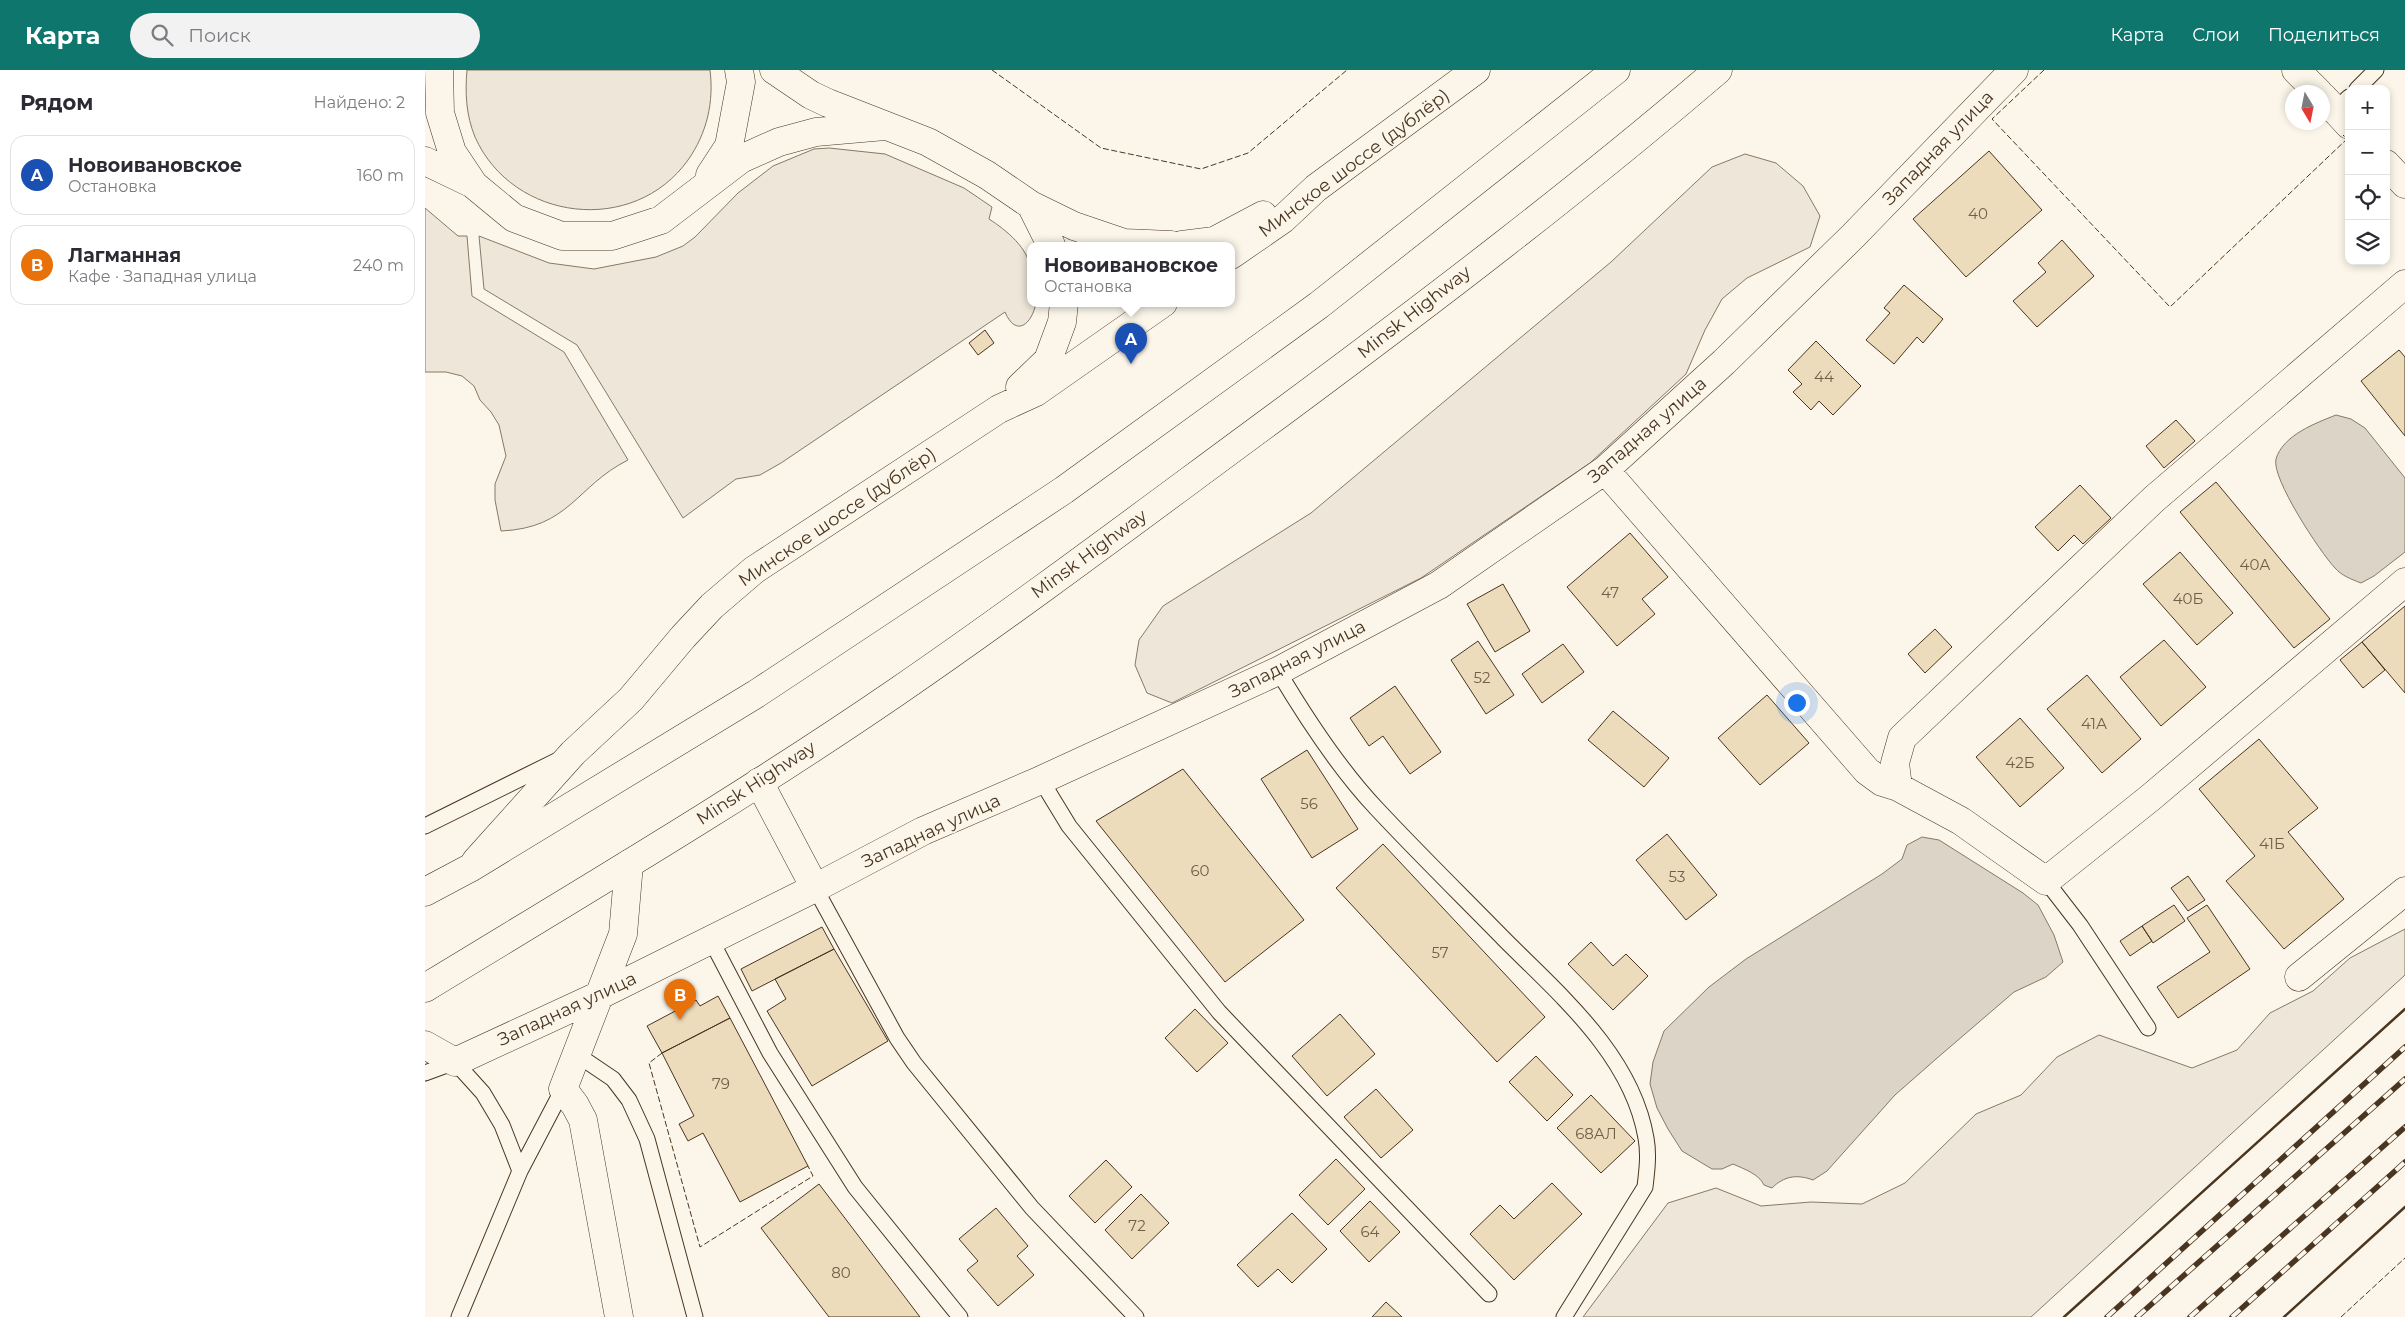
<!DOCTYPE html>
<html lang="ru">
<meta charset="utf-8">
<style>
:root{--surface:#fff;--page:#f2f2f3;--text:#2b2b33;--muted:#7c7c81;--line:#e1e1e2;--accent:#0f766e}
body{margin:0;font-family:Montserrat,sans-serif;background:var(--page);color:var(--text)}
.controls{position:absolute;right:15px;top:15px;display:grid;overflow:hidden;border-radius:10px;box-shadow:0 2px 8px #0003}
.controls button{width:45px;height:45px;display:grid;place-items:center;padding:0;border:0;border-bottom:1px solid var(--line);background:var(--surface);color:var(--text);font:25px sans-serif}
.compass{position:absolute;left:1860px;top:15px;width:45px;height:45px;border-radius:50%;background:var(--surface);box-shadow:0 2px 8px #0003;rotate:170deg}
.you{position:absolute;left:1371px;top:632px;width:18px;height:18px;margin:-12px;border:4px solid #fff;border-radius:50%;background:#1a73e8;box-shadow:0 0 0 8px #1a73e833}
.badge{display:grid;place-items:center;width:32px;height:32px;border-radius:50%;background:var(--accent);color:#fff;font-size:16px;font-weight:700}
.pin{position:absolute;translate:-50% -41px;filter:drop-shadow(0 1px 2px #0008)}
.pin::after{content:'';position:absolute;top:26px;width:18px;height:15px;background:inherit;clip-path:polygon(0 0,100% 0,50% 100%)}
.popup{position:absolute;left:602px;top:172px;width:208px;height:65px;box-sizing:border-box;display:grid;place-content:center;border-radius:10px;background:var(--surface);filter:drop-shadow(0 1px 4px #0005);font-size:16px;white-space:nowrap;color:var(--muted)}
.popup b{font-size:19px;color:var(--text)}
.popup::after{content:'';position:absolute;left:50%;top:100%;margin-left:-10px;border:10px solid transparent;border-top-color:var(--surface)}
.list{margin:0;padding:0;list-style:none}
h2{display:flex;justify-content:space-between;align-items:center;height:65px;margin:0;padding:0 20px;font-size:21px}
h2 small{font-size:16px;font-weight:400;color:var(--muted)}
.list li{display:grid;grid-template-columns:32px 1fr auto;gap:15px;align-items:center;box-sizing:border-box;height:80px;margin:0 10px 10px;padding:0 10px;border:1px solid var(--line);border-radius:15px}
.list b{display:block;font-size:19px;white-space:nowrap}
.list p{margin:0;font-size:16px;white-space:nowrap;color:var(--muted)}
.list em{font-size:16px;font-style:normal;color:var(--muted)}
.icon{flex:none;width:28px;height:28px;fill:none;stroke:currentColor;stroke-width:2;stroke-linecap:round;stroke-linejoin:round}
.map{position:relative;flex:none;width:1980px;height:1247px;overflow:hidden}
header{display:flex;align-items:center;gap:30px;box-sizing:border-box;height:70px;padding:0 25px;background:var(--accent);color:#fff}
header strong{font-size:24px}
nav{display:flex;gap:28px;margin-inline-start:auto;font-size:18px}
.search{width:350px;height:45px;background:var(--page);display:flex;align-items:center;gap:12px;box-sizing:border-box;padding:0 18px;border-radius:28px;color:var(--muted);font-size:19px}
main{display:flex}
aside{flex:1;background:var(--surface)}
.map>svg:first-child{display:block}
</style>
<header>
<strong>Карта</strong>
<div class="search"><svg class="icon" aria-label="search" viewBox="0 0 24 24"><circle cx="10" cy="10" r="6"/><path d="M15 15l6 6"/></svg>Поиск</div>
<nav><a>Карта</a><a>Слои</a><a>Поделиться</a></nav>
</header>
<main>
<aside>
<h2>Рядом<small>Найдено: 2</small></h2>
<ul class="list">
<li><span class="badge" style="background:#1a4fb4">A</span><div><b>Новоивановское</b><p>Остановка</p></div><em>160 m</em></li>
<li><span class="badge" style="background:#e8710a">B</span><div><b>Лагманная</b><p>Кафе · Западная улица</p></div><em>240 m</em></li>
</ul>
</aside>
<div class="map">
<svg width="1980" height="1247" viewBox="0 0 1980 1247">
<rect width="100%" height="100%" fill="#fbf6e9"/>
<path fill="#ede6d9" stroke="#887966" d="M42,0H285C289,32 282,63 263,90C209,166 88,152 50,67C41,45 40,23 42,0Z
M404,78L460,84L539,118L567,137L564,149C581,160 604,178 606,201C607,211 606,222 606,233H611C607,254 591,268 580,242L356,393L335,405L311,409L258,448L152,275L59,219L54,166L124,193L169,199L231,187L258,176L270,167L313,123L348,96L389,79Z
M1320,84L1351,93L1378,116L1395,146L1385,177L1322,208L1297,229L1280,260L1261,304L1165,393L996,508L747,633L722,623L710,595L714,570L738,536L886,443L1186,192L1287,97Z
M0,138L33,166H42L47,226L139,282L203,390C151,416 145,458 76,461L70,430V414L81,386L74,355L66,342L55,330L49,316L37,306L21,302H0Z
M1980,859V905L1606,1247H1158L1243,1133L1291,1118L1336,1136L1386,1132L1437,1134L1480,1113L1551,1044L1596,1025L1632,987L1674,965L1767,998L1812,980L1845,943L1888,921L1925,888Z"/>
<path fill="#dcd4c6" stroke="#887966" d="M1911,345L1926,349L1940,358L1980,408V482L1949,506L1936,513C1926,509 1917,506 1910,498C1895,482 1846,408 1851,389C1858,365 1891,353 1911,345Z
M1497,767L1514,770L1598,823L1613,835L1629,865L1638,892L1621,907L1589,922L1511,989L1470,1025L1402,1101L1388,1110C1372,1104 1359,1106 1347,1118L1339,1115C1334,1104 1319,1099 1308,1094L1297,1099H1287L1257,1081L1243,1059L1232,1038L1225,1014L1228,992L1239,961L1284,917L1321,889L1457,804L1477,789L1482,775Z"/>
<path fill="#ecdcbc" stroke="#4a3520" d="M1564,81L1617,140L1541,207L1488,149Z
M1637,170L1669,206L1612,257L1588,231L1621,202L1613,193Z
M1479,215L1518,249L1498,273L1492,267L1469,294L1441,270L1465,243L1459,238Z
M560,260L569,273L553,285L544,273Z
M1391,271L1436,316L1408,345L1394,331L1386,340L1368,322L1377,314L1363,300Z
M1974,280L1980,287V366L1936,311Z
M1751,350L1770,371L1739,398L1721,376Z
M1791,412L1905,549L1869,578L1755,442Z
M1655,415L1686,448L1658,474L1649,465L1633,481L1610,457Z
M1205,463L1243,507L1217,529L1230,544L1192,576L1142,517Z
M1755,482L1808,543L1772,575L1718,514Z
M1078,514L1105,561L1070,582L1042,534Z
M1980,536V623L1937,572Z
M1510,559L1527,577L1500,603L1483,584Z
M1739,570L1781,617L1736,656L1695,607Z
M1053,571L1089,625L1061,644L1026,590Z
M1937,572L1960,600L1938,618L1915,590Z
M1138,574L1159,602L1117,633L1097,604Z
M1662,605L1716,669L1677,703L1622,639Z
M970,616L1016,682L985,704L958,666L944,676L925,648Z
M1342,625L1384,673L1335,715L1293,668Z
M1188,641L1244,688L1219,717L1163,670Z
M1595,648L1639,698L1595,737L1551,687Z
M1834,669L1893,738L1863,762L1919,829L1859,879L1801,811L1830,786L1774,719Z
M882,680L933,759L887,788L836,709Z
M758,699L879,850L800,912L671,751Z
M1242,764L1292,825L1261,850L1211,790Z
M958,774L1120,947L1072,992L911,818Z
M1763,806L1780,830L1763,841L1746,818Z
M1749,835L1760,851L1728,873L1717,856Z
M1782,835L1825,899L1753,948L1732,917L1785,882L1762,848Z
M1717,856L1727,871L1705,886L1695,871Z
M397,857L409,879L327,921L316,899Z
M1166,872L1188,896L1201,884L1223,906L1188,940L1143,894Z
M409,879L463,971L387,1016L342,941L361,929L350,909Z
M293,926L305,948L237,983L222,956L271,930L275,936Z
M770,939L803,973L772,1002L740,968Z
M915,944L950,984L902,1026L867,986Z
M305,948L383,1096L315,1132L278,1063L263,1071L254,1054L269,1046L237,983Z
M1111,986L1148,1025L1122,1051L1084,1012Z
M951,1019L988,1060L956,1088L919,1047Z
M1166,1025L1210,1071L1176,1103L1132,1058Z
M911,1089L940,1119L903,1155L874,1125Z
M681,1090L707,1117L670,1153L644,1126Z
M1127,1113L1157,1144L1089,1210L1045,1164L1075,1135L1089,1149Z
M394,1114L495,1247H404L336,1158Z
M716,1124L744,1153L707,1189L680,1160Z
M945,1131L975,1162L944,1192L915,1161Z
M571,1138L603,1176L592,1186L609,1205L573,1236L542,1200L553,1191L534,1169Z
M867,1143L902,1179L867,1213L853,1199L833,1217L812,1195Z
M961,1232L977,1247H947Z"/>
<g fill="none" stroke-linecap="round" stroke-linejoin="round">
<g stroke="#4a3520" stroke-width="17">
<path id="service" d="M1932,19L1951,0
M1910,40L1924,27
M853,601C881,648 914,699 952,739C994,784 1038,827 1081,871C1136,926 1207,986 1221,1068C1224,1084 1222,1100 1220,1117L1139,1247
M616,710L644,756L794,942L1064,1224
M0,756L133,690
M1621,811L1655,855L1723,958
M390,818L472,968L489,993L607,1138L711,1247
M286,870L345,983L430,1117L535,1247
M151,984L188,1009L204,1030L222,1069L270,1247
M0,1003L30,992L58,1023L77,1055L95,1101L34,1247
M95,1101L138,1019"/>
</g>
<g stroke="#4a3520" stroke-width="29">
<path id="minor" d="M14,0L15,43L27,82L49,115L89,148L137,166H187L236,150L316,89L354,72L391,62L460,56
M349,0L386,25L403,33L503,72L562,105L606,135L649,156L699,173L746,175
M1871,0L1893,22
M1898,27L1924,55
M0,91L46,113
M1961,94L1980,114
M285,105L304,76L316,12L314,0
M606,135L626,175
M757,175L789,171L838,145
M806,185L858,149L891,118L1051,0
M595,317L623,290L637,252L639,233
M1180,400L1442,701L1457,712L1473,717L1536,751L1621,811L1725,728L1980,512
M334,712L390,818
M1473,717L1470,693L1477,668L1729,429L1980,214
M51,791L148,683L206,629L258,567L287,536L329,500L574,339L611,322L738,233
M1874,907L1980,821
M0,975L30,992L175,925L390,818L498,761L616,710L853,601L1014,515L1180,400L1299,292L1428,166L1589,0
M194,1247L158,1050L150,1035L138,1019L198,864L204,794"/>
</g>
<g stroke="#4a3520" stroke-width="29">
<path id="trunk" d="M0,822L45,798L331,624L639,420L894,235L1191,0
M0,918C159,821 320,726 473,621C604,531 732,434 860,340C1007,231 1154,119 1293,0"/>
</g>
<use href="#service" stroke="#fbf6e9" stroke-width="15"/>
<use href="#minor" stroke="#fbf6e9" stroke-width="28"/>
<use href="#trunk" stroke="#fbf6e9" stroke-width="28"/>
<g stroke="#4a3520" stroke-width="5.5">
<path id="rail" d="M1682,1247L1980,977
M1712,1247L1980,1009
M1765,1247L1980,1057
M1807,1247L1980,1092"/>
</g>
<use href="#rail" stroke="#fbf6e9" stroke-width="4" stroke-dasharray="11" stroke-linecap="butt"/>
<path stroke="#4a3520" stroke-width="1" stroke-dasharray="6 2.5" stroke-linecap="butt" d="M567,0L676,78L776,99L823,83L922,0
M1619,0L1567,49L1745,237L1922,69L1918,65
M237,983L224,993L275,1177L388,1106L383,1096
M1916,1247L1980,1188"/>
<path stroke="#4a3520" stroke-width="2.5" d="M1639,1247L1980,939
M1859,1247L1980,1137"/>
</g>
<g text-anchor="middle" stroke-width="4" stroke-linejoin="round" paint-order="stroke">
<g font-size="15" fill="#725f47">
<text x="1553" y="149">40</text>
<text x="1399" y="312">44</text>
<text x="1830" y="500">40А</text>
<text x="1185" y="528">47</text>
<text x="1763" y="534">40Б</text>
<text x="1057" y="613">52</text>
<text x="1669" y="659">41А</text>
<text x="1595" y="698">42Б</text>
<text x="884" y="739">56</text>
<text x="1847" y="779">41Б</text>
<text x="775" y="806">60</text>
<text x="1252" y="812">53</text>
<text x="1015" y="888">57</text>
<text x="296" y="1019">79</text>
<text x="1171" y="1069">68АЛ</text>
<text x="712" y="1161">72</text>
<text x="945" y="1167">64</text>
<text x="416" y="1208">80</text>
</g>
<g font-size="18" fill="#4a3520" stroke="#fbf6e9">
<text transform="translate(1513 78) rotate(-46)" y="6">Западная улица</text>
<text transform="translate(929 93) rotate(-37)" y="6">Минское шоссе (дублёр)</text>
<text transform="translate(989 242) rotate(-38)" y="6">Minsk Highway</text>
<text transform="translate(1222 360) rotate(-41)" y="6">Западная улица</text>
<text transform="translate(412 447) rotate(-34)" y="6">Минское шоссе (дублёр)</text>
<text transform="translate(664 484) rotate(-36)" y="6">Minsk Highway</text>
<text transform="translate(872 589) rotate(-27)" y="6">Западная улица</text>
<text transform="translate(331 713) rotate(-33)" y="6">Minsk Highway</text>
<text transform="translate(506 761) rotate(-25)" y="6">Западная улица</text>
<text transform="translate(142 939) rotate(-25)" y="6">Западная улица</text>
</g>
</g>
</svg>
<div class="controls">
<button>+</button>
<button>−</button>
<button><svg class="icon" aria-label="locate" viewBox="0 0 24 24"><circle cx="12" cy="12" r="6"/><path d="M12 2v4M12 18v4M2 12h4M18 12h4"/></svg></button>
<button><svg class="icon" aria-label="layers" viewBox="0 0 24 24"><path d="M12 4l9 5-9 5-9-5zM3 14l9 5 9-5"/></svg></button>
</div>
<svg class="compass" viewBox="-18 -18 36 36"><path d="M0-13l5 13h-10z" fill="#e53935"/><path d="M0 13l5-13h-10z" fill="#7c7c81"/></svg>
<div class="you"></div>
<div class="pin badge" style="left:706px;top:294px;background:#1a4fb4">A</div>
<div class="popup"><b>Новоивановское</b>Остановка</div>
<div class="pin badge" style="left:255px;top:950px;background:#e8710a">B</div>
</div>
</main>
